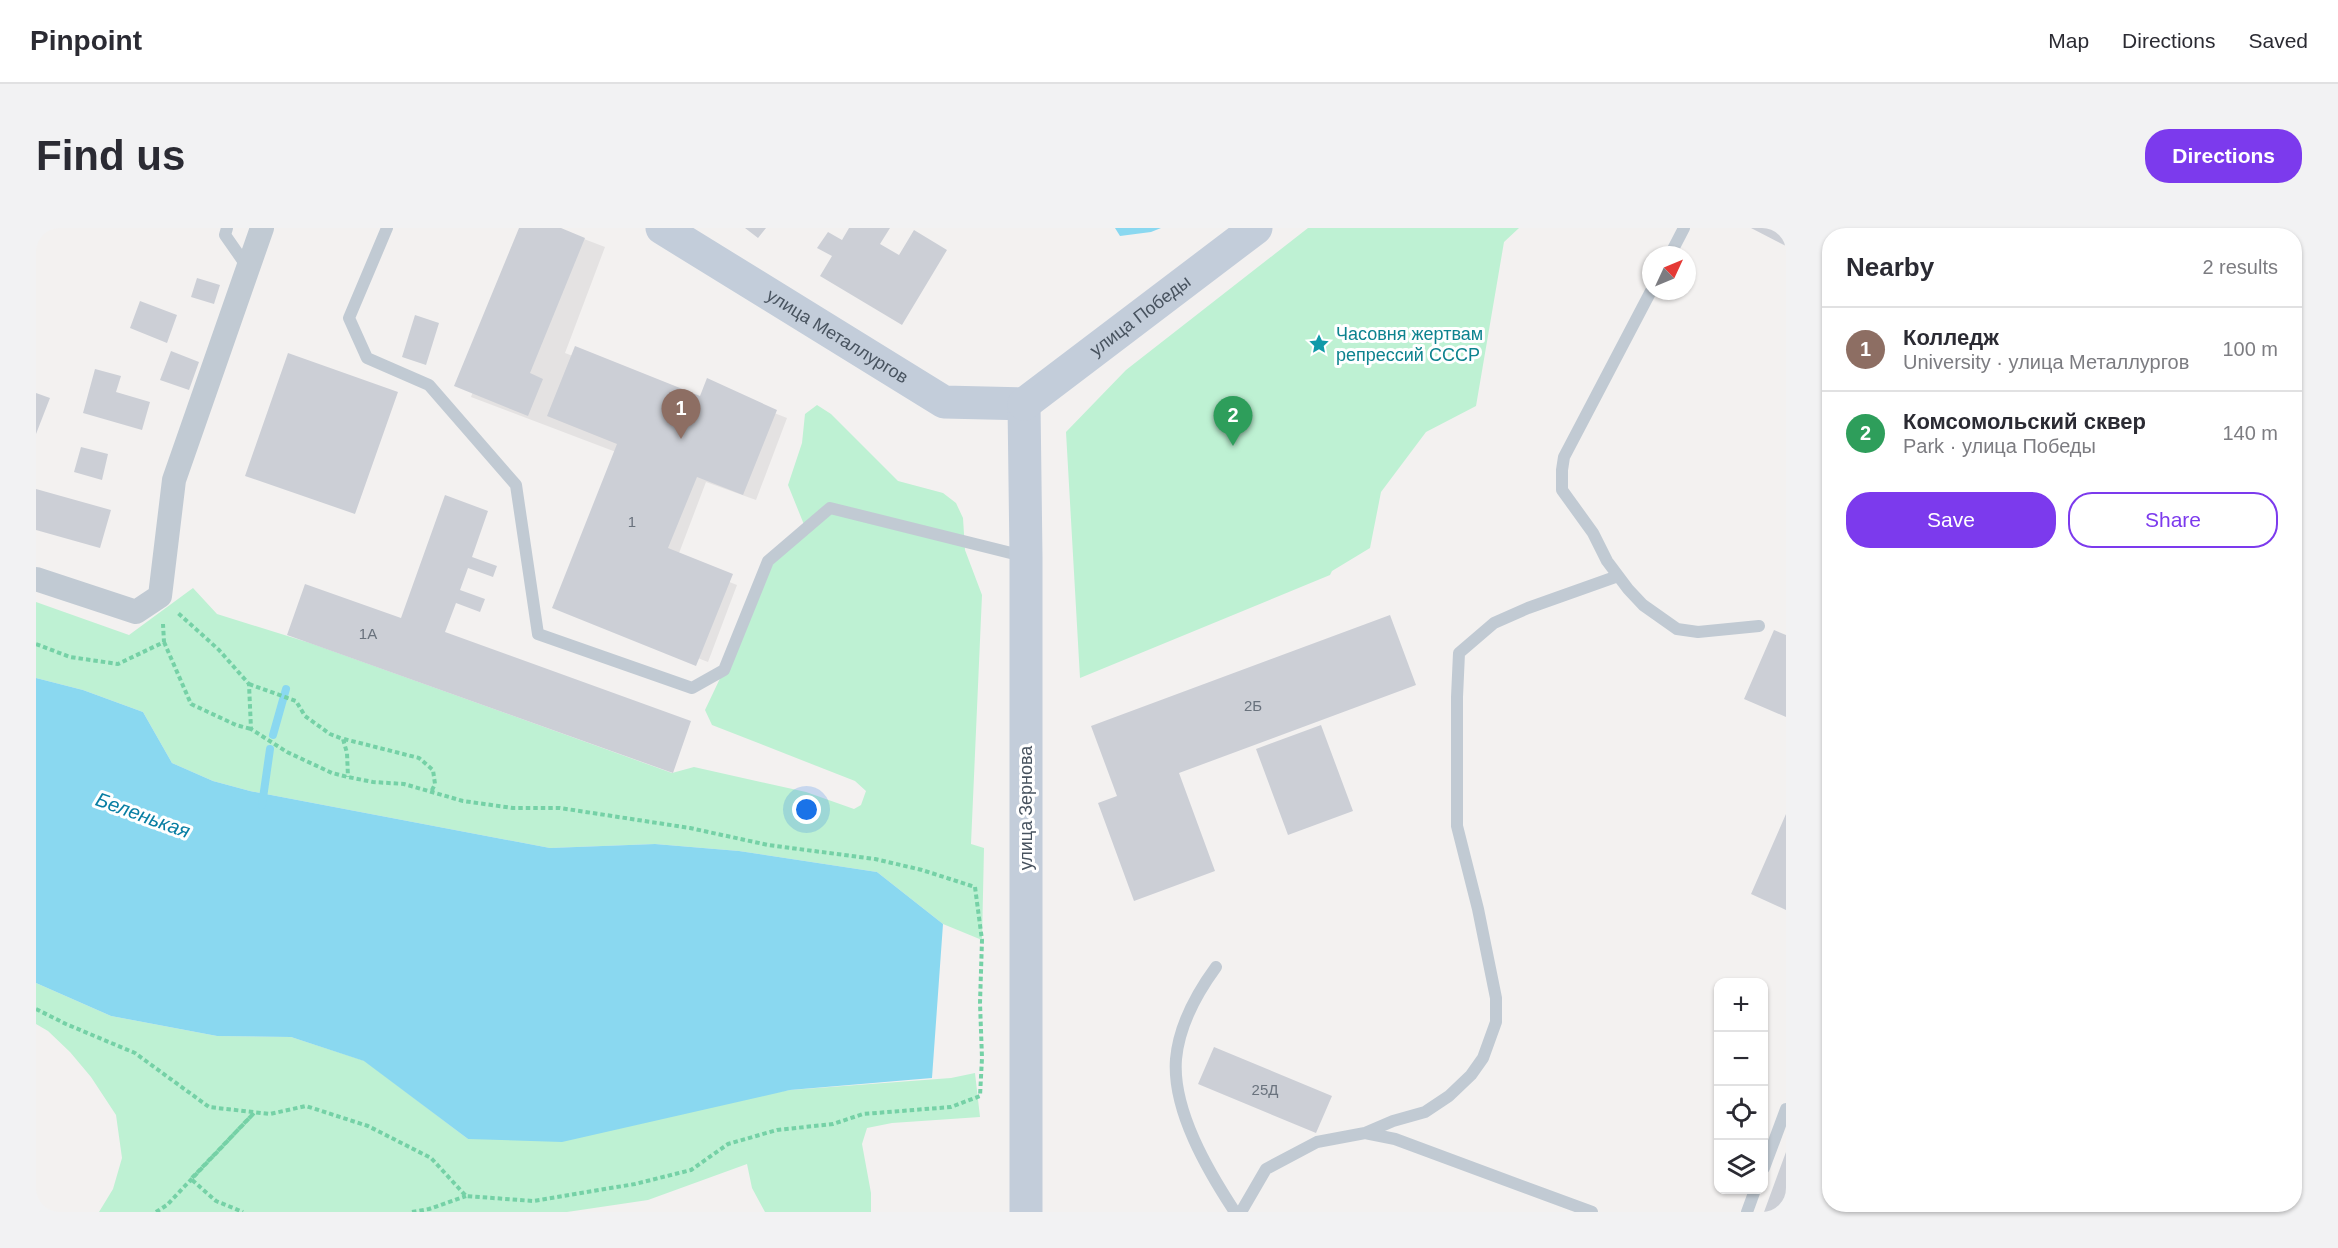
<!DOCTYPE html>
<meta charset="utf-8">
<style>
:root{--surface:#fff;--page:#f2f2f3;--text:#2b2b33;--muted:#7c7c81;--line:#e1e1e2;--accent:#7c3aed}
body{margin:0;font-family:Helvetica,sans-serif;background:var(--page);color:var(--text)}
.controls{position:absolute;right:18px;bottom:18px;display:grid;overflow:hidden;border-radius:12px;box-shadow:0 2px 4px #0004}
.controls button{width:54px;height:54px;display:grid;place-items:center;padding:0;border:0;border-bottom:2px solid var(--line);background:var(--surface);color:var(--text);font:30px sans-serif}
.compass{position:absolute;left:1606px;top:18px;width:54px;height:54px;border-radius:50%;background:var(--surface);box-shadow:0 2px 4px #0004;rotate:46deg}
.you{position:absolute;left:771px;top:582px;width:21px;height:21px;margin:-15px;border:4px solid #fff;border-radius:50%;background:#1a73e8;box-shadow:0 0 0 9px #1a73e833}
.badge{display:grid;place-items:center;width:39px;height:39px;border-radius:50%;background:var(--accent);color:#fff;font-size:20px;font-weight:700}
.pin{position:absolute;translate:-50% -50px;filter:drop-shadow(0 2px 3px #0008)}
.pin::after{content:'';position:absolute;top:32px;width:21px;height:18px;background:inherit;clip-path:polygon(0 0,100% 0,50% 100%)}
.list{margin:0;padding:0;list-style:none}
h2{display:flex;justify-content:space-between;align-items:center;height:78px;margin:0;padding:0 24px;font-size:26px}
h2 small{font-size:20px;font-weight:400;color:var(--muted)}
.list li{display:grid;grid-template-columns:39px 1fr auto;gap:18px;align-items:center;box-sizing:border-box;height:84px;padding:0 24px;border-top:2px solid var(--line)}
.list b{display:block;font-size:22px;white-space:nowrap}
.list p{margin:0;font-size:20px;white-space:nowrap;color:var(--muted)}
.list em{font-size:20px;font-style:normal;color:var(--muted)}
.actions{display:flex;gap:12px;padding:18px 24px}
.actions a{flex:1;padding:14px 0;border:2px solid var(--accent);border-radius:24px;text-align:center;font-size:21px;color:var(--accent)}
.actions .main{background:var(--accent);color:#fff}
.icon{flex:none;width:33px;height:33px;fill:none;stroke:currentColor;stroke-width:2;stroke-linecap:round;stroke-linejoin:round}
.map{position:relative;flex:none;width:1750px;height:984px;overflow:hidden;border-radius:24px}
header{display:flex;align-items:center;gap:36px;box-sizing:border-box;height:84px;padding:0 30px;background:var(--surface);border-bottom:2px solid var(--line)}
header strong{font-size:28px}
nav{display:flex;gap:33px;margin-inline-start:auto;font-size:21px}
.intro{display:flex;align-items:center;justify-content:space-between;box-sizing:border-box;height:144px;padding:0 36px}
h1{margin:0;font-size:42px}
.button{padding:15px 27px;border-radius:24px;background:var(--accent);color:#fff;font-size:21px;font-weight:700}
main{display:flex;gap:36px;padding:0 36px}
aside{flex:1;background:var(--surface);border-radius:24px;box-shadow:0 2px 4px #0004}
.map>svg:first-child{display:block}
</style>
<header>
<strong>Pinpoint</strong>
<nav><a>Map</a><a>Directions</a><a>Saved</a></nav>
</header>
<div class="intro"><h1>Find us</h1><a class="button">Directions</a></div>
<main>
<div class="map">
<svg width="1750" height="984" viewBox="0 0 1750 984">
<rect width="100%" height="100%" fill="#f3f1f0"/>
<path fill="#e4e2e2" d="M499,0H519L569,19L529,125L682,184L689,166L751,190L720,272L670,254L640,333L701,357L672,434L543,384L601,232L435,169Z"/>
<path fill="#bef1d3" d="M1272,0H1483L1468,14L1440,178L1390,204L1345,264L1334,320L1296,343L1294,347L1044,450L1030,204L1090,142Z
M781,177L795,186L862,253L907,265L920,275L927,290L929,322L946,367L935,616L948,620L946,712L907,696L841,644L703,623L619,616L514,620L214,563L177,553L136,535L107,484L47,462L0,450V374L93,407L157,360L181,386L274,415L636,545L658,539L770,564L818,581L825,577L830,563L819,553L676,497L669,482L688,442L717,359L769,299L752,257L766,215L769,186Z
M0,755L75,788L181,808L255,809L329,833L432,911L754,862L915,850L939,845L944,889L856,895L831,900L826,916L835,965V984H729L716,960L711,936L612,972L531,984H63L77,961L86,930L80,887L55,849L34,824L12,803L0,796Z"/>
<path fill="#8ad8f0" d="M1079,0H1125L1115,4L1084,8Z
M0,450L47,462L107,484L136,535L177,553L214,563L514,620L619,616L703,623L841,644L907,696L896,850L754,862L526,914L432,911L328,833L255,809L181,808L75,788L0,755Z"/>
<g fill="none" stroke-linecap="round" stroke-linejoin="round">
<path stroke="#8ad8f0" stroke-width="8" d="M237,507L250,461
M226,577L234,521"/>
</g>
<path fill="#cccfd6" d="M483,0H525L549,10L494,145L507,151L492,188L418,158Z
M709,0H730L722,10Z
M813,0H854L844,16L863,27L878,2L911,22L866,97L784,48L796,28L781,20L792,4L806,12Z
M1715,0H1750V18Z
M161,50L184,57L178,76L155,69Z
M104,73L141,87L131,115L94,100Z
M379,87L403,95L390,137L366,129Z
M539,118L664,168L671,150L741,182L707,267L661,249L632,320L697,346L660,438L516,380L581,216L511,188Z
M135,123L163,134L153,162L124,152Z
M252,125L362,164L319,286L209,248Z
M59,141L85,148L80,164L114,174L106,202L47,185Z
M0,165L14,170L0,206Z
M45,219L72,226L66,252L38,244Z
M0,261L75,282L64,320L0,302Z
M409,267L452,283L436,329L461,338L457,349L432,340L424,362L449,371L444,384L420,375L409,404L655,493L637,545L251,407L269,356L365,390Z
M1354,387L1380,457L1143,545L1179,643L1098,673L1062,575L1081,568L1055,498Z
M1738,402L1750,407V489L1708,471Z
M1285,497L1317,583L1252,607L1220,521Z
M1750,586V682L1715,666Z
M1178,819L1296,868L1280,905L1162,856Z
M1750,924V984H1728Z"/>
<g fill="none" stroke-linecap="round" stroke-linejoin="round">
<path stroke="#75d1a6" stroke-width="4" stroke-dasharray="4.5 3" stroke-linecap="butt" d="M128,414L155,476L200,497L215,501
M0,416L34,429L82,436L128,414L127,396
M213,456L260,473L269,488L294,506L307,511L311,525L312,549
M308,511L383,530L397,542L399,556L395,564
M0,781L30,796L99,825L173,879L234,886L270,878L332,898L395,930L430,968L497,973L599,956L655,942L692,916L741,902L797,896L827,886L915,879L944,868L946,830L944,775L946,712L939,659L886,642L839,631L732,617L654,600L524,580H477L427,573L368,556L337,554L312,549L296,545L251,524L215,501L213,456L183,422L142,385
M120,984L131,977L218,885L155,951L180,973L207,984
M376,984L393,981L430,968"/>
<path stroke="#c1cad3" stroke-width="12" d="M191,0L189,7L212,40
M351,0L313,90L331,130L393,157L480,257L502,406L656,460L688,442L732,333L794,280L987,328
M1634,27L1648,0
M1615,63L1528,229L1526,242V262L1557,305L1571,333L1592,361L1607,377L1641,401L1662,404L1723,398
M1180,739C1161,765 1143,798 1140,831C1136,882 1172,943 1199,984
M1329,905L1357,893L1389,884L1413,868L1435,847L1447,830L1460,794V770L1442,681L1421,598V469L1423,425L1458,395L1492,380L1582,348
M1728,940L1750,881
M1205,984L1230,941L1281,914L1329,905L1359,911L1556,984
M1711,984L1719,962"/>
<path stroke="#c1cad3" stroke-width="24" d="M0,351L100,384L124,368L138,252L226,0"/>
<g stroke="#c3cdda" stroke-width="33">
<path id="s1" d="M626,0L908,174L988,176"/>
<path d="M988,176L990,329V984"/>
<path id="s2" d="M988,176L1220,0"/>
</g>
</g>
<defs>
<g id="sight-bare" transform="scale(1.62)"><path d="M0-6L1.8-2.2L6-1.7L2.9 1.2L3.7 5.4L0 3.3L-3.7 5.4L-2.9 1.2L-6-1.7L-1.8-2.2Z" fill="#0f9aa8" stroke="#fff" stroke-width="2.5" paint-order="stroke"/></g>
</defs>
<g fill-rule="evenodd">
<use href="#sight-bare" x="1283" y="116"/>
</g>
<g text-anchor="middle" stroke-width="6" stroke-linejoin="round" paint-order="stroke">
<g font-size="15" fill="#69727d">
<text x="596" y="299">1</text>
<text x="332" y="411">1А</text>
<text x="1217" y="483">2Б</text>
<text x="1229" y="867">25Д</text>
</g>
<g font-size="18" fill="#48535f" stroke="#fff">
<text dy="6" stroke="none"><textPath href="#s2" startOffset="146">улица Победы</textPath></text>
<text dy="6" stroke="none"><textPath href="#s1" startOffset="206">улица Металлургов</textPath></text>
<text transform="translate(990 580) rotate(-90)" y="6">улица Зернова</text>
</g>
<g font-size="18" fill="#0d838f" stroke="#fff" text-anchor="start">
<text x="1300" y="112">Часовня жертвам<tspan x="1300" dy="21">репрессий СССР</tspan></text>
</g>
<g font-size="20" font-style="italic" fill="#087ea3" stroke="#fff">
<text transform="translate(107 587) rotate(20)" y="7">Беленькая</text>
</g>
</g>
</svg>
<div class="controls">
<button>+</button>
<button>−</button>
<button><svg class="icon" aria-label="locate" viewBox="0 0 24 24"><circle cx="12" cy="12" r="6"/><path d="M12 2v4M12 18v4M2 12h4M18 12h4"/></svg></button>
<button><svg class="icon" aria-label="layers" viewBox="0 0 24 24"><path d="M12 4l9 5-9 5-9-5zM3 14l9 5 9-5"/></svg></button>
</div>
<svg class="compass" viewBox="-18 -18 36 36"><path d="M0-13l5 13h-10z" fill="#e53935"/><path d="M0 13l5-13h-10z" fill="#7c7c81"/></svg>
<div class="you"></div>
<div class="pin badge" style="left:645px;top:211px;background:#8d6e63">1</div>
<div class="pin badge" style="left:1197px;top:218px;background:#2e9e5b">2</div>
</div>
<aside>
<h2>Nearby<small>2 results</small></h2>
<ul class="list">
<li><span class="badge" style="background:#8d6e63">1</span><div><b>Колледж</b><p>University · улица Металлургов</p></div><em>100 m</em></li>
<li><span class="badge" style="background:#2e9e5b">2</span><div><b>Комсомольский сквер</b><p>Park · улица Победы</p></div><em>140 m</em></li>
</ul>
<div class="actions"><a class="main">Save</a><a>Share</a></div>
</aside>
</main>
